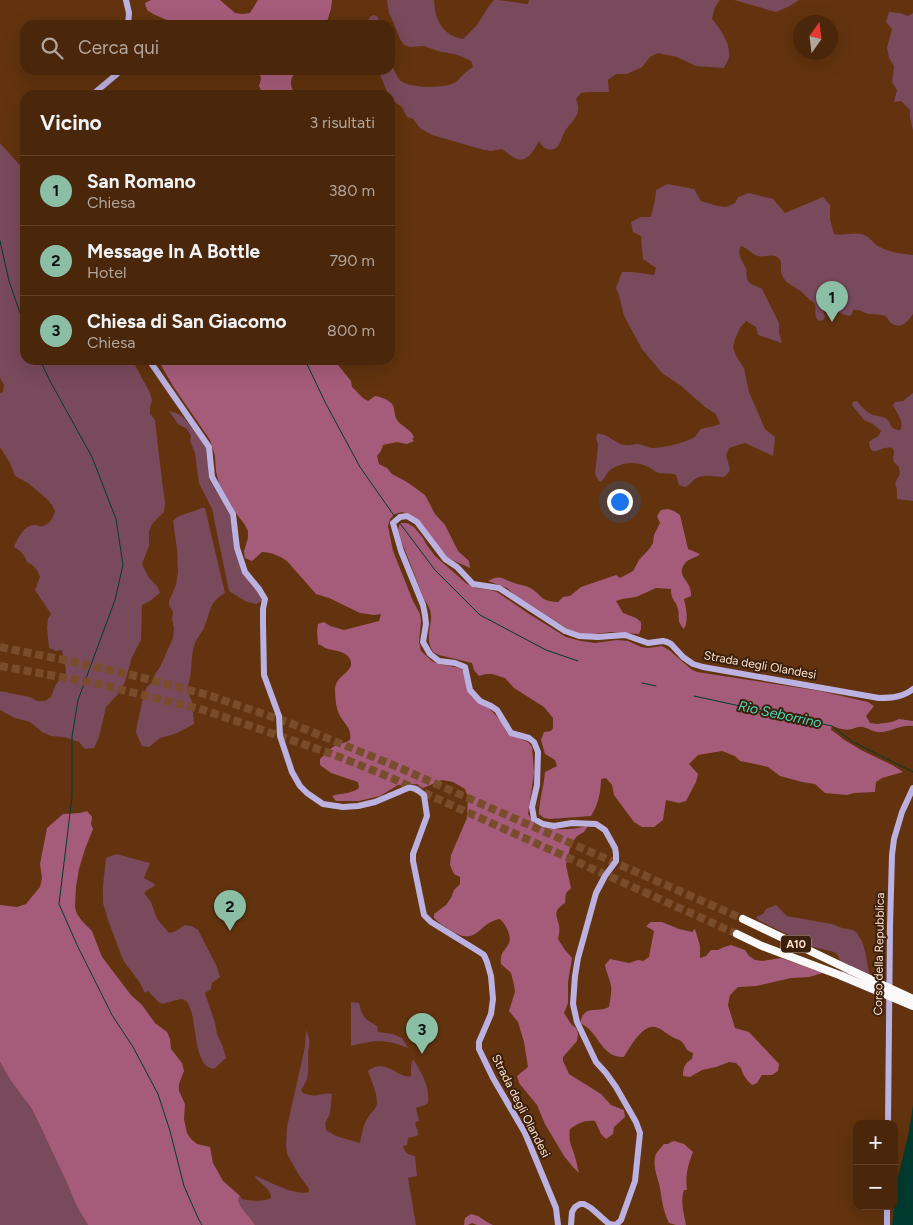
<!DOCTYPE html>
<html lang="it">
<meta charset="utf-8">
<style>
:root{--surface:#4a260a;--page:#543218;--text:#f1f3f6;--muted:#b2a59c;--line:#61432b;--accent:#8abfa5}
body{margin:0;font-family:Figtree,sans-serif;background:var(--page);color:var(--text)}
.controls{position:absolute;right:15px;bottom:15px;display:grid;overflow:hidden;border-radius:10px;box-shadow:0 5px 20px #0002}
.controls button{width:45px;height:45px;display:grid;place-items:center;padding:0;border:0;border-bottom:1px solid var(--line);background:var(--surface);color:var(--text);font:25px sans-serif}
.compass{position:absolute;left:793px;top:15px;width:45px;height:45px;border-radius:50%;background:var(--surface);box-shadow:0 5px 20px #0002;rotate:14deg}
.you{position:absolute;left:619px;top:501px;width:18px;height:18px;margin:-12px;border:4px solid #fff;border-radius:50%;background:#1a73e8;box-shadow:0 0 0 8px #1a73e833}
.badge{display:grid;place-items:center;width:32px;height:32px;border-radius:50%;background:var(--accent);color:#111;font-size:16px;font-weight:700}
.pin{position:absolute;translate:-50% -41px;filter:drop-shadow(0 1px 2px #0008)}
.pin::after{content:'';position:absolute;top:26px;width:18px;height:15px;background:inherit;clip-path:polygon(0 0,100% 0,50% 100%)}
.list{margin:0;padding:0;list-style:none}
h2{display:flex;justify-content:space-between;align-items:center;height:65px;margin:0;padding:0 20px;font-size:21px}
h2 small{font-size:16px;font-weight:400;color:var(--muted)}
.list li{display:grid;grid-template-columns:32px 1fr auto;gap:15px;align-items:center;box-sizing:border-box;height:70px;padding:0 20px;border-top:1px solid var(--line)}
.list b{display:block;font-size:19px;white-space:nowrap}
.list p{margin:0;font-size:16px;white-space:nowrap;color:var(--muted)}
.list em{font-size:16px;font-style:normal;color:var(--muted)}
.icon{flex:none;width:28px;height:28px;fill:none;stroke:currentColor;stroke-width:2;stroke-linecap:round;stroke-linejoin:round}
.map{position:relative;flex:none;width:913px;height:1225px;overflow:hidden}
.search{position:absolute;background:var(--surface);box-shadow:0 5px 20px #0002;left:20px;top:20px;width:375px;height:55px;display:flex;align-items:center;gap:12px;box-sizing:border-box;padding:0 18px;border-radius:15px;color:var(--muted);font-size:19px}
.panel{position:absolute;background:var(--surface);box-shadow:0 5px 20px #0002;left:20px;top:90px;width:375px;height:275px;border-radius:15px}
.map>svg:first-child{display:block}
</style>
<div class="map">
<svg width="913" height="1225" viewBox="0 0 913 1225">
<rect width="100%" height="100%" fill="#62330e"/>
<path fill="#79495c" d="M387,0H434C435,20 442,35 463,39L477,25L489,6L494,0C506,0 516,3 528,4L529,0H720L715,7L712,19C720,28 731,44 729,57C729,60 725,65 724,68L696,66L677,57L658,53L650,57L642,67L627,74H616L608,80L609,92H588L581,93L576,99C577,102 579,106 578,111C577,118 569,125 565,131C562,136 561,142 558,146C551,154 542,148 539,141C535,148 527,165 515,158C511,156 506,152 502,149L491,151L484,150L432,135L420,128L413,119L407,117L402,107L392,100L390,95L388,94L381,77L379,70H390V61C392,65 396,75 399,79C406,89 446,89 456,82C459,80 461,76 464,74C466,71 470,69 473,67L471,61L458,55L438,51L424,46L410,47L404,45L400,39L395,26L389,13Z
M734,0H799L788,7L776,12Z
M889,12L900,13L908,16L913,13V131L910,117V110L901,101L894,102L897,90L892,82L894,66L889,58L887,48L892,29L886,22Z
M374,15L378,17L380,25H365L371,16Z
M0,143L25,171V360H130L135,365L150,393L152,400L150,407V414L155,420L160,464L165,503L164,512L152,524L149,531V546L142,564C144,569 147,574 150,579C155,584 158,586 160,593L150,601L142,605L141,640L132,657L125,682L121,689L118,694L106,707L99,737L94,748L85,749L79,742L64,737L51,736L42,732L30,722L15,718L0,710V691L30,697L37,701H45L51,697L56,684L66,674C66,665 63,658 62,650L56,651L49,648L47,627L48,619L51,614L35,590L40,577C37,569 34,565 27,562C24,554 21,551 14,547C17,539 24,525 35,525C42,525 36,527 43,526C50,524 53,518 55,511L52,505L48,500L28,483L15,476L10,463L0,447V393L3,392L4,385L0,378Z
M667,184L694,189L701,201L718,206L726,207L735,203L738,197L749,193L773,199L785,213L823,197L830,205V219L834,234C843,236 853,232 862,234C869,236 872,242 878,246C888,252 902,254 913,255V314C908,322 899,331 890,322C886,318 890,319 885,316C880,314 874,315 869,314C863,313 860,309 853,310L852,314L850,316C840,314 833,310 827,303H823L822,308L825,316L823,320L819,321C812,315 818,309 814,303C812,301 809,300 808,298C805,296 805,295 802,292C796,287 785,284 782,275C779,268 784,261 777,257C770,253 764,258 758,256C751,254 748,248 741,246C736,256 743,260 746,269C747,273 746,278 748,281C752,286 758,286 762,289L779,323V333L782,343L758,335L756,327L746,321L740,328L735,339L733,347L736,356L744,368L749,392L765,429L775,437L773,456L745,443L729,448L726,455L730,469L729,472L724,477C714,477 704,473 695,479C691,482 690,485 685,487L679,485L676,475C670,472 663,475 656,472C653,470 650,467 646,466C635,460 617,463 608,472C606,475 604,479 601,482L598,480L595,474L598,445L596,438L597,434C606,432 615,444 625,445C629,446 633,444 637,444C642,444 647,447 652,448C659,449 687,442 693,438C697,436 698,431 701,429C705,428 715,426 720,424L716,414L705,407L680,385L662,373L642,349L624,316L619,295L616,288L622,272H633L654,275L656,268L643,259L641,236L633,232L631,222L641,217H651L655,200L656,190Z
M913,393V501L897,499V490L895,483L900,474L899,467L894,462L893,458L894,451L892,448C885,446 879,452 872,451L870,448L869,442C873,438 879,438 881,431L873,424L864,420L852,405L853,402L857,401C861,406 866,412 873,415C876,416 881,416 885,418C892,422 889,430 900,430C905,422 896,412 893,405L895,402L903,401Z
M169,411L179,414L185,419L207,448L209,479L230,515L235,552L264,600L256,604L245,601L229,591L212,509L199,483L195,453L190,441L191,436L187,429L178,424Z
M201,508H205L225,593C208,603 211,612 204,628C201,634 196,639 194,646C190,660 193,674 187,688L192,702L194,724L175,734L160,738L149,747L142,746L136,733L137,725L144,694L147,687L154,680L155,674L160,667L173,638L174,628L172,619L173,612L169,605V601L176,585L178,572L177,549L173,521C180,513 192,513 201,508Z
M116,854L150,863L144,878L156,885L146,891L144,893L151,902L157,919L169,933L176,931L185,925L192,926L198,930L217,967L220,977L212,983V985L211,986V989L205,993L215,1023L217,1034L223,1047L226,1058L214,1069C192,1067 198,1018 188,1004C187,1001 184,1000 182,999C160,1002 166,1011 148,991L145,993L140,983L123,960L108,920L103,903V885L106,858Z
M776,905L787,916L832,924L842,928L853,930L856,932L862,941L865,951L873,994L839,980L843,966L837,954L834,952L814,947L758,920L756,917L763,914L766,909Z
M351,1002L359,1003C362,1017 365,1019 377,1026L378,1032L393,1034L402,1038L408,1048C386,1039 374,1040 351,1046Z
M306,1030C311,1041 309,1044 308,1054C308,1062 309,1071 307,1079C306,1083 303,1086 301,1090L303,1093C308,1095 314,1096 319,1095C324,1094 327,1093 332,1094L330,1114L325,1123L326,1130L336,1136L360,1143C362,1134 363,1123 369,1116C372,1111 377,1109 377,1102C377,1092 371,1080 368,1071C385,1056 399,1080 411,1076V1066L413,1059C422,1073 430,1087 428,1103L425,1105L416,1108L419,1121L416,1122L415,1124L418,1131V1135C414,1137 411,1137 408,1138L407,1145L403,1146C406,1154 406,1154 415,1156L417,1176L408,1178L416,1225H255C250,1216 241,1210 238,1200L240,1196L242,1199C251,1201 263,1202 271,1198C271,1188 260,1184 255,1177L256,1176C270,1182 295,1196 309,1192V1189L299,1175L287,1154L286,1145L287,1127L305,1047Z
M0,1062L11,1081L32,1109L67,1183L77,1207L88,1225H0Z"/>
<path fill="#a55c7a" d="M151,0H220L235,13L242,14L250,13L258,0H332L331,9L326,25H178L153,14L147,10L145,3Z
M259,70H296C290,81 289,83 295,95H263L259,86L261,79Z
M158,360H334L351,381L352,387C358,392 361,398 368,401L375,396C380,397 385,398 390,402C396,406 393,414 397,420C402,427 411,429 414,437L412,439L414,441L407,444L397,442L383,445L381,451L377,456L379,464L387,468L392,474L407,482L425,495L435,514L445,525L458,551L469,561L470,568L448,558L409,514L402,512L395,514L390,519L388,526L393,551L413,601L420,614L421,621L419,642L421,651L432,661L439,664L460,668L465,673L470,688L502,722L507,733L513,736L528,742L532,747L534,773L528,814L535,825C551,831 571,830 588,826L584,832L577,836L571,844L566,865L571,888L566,893L565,903C553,911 556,914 559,925C560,930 559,934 558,939L565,950L572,958L568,982V1003L564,1013L571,1024L576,1028L578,1034L577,1041L563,1057V1061L569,1074L601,1094L611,1105L624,1110L625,1117L614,1127L613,1134L606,1139L601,1134L595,1121C584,1120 579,1123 570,1129C568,1144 572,1145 575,1157C577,1162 577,1167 579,1173L573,1167L564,1156L545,1124L537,1105L519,1083L517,1076L528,1067L524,1042L518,1022L509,1011L515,992L514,985L511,973L501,964C500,953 503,953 508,945C513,937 506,925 500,919C478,922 478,948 450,930C444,926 439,923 434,918V914L446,905L451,898L454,890L460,884V877L454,874L450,865L451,855L467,818L468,797L465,789L453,782L442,780L423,788L417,784L398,785L380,796L359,801H336L332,796C341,793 351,794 359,788L358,782L331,773L320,765V759C325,755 328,750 333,747C338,744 345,743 350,740C352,728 345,725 340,716C336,709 335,697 335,689C336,674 356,672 350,659C345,650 333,651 325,648C324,647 319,644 318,644L317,631L318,624L324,622L330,626L344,630L379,621L381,614L374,615L360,613L329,598L316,594L287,561C280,556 271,552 262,552L252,561L245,558L244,551L248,538V531L245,525L236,513L219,483L216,471L215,456L210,440L173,386Z
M668,509L674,511L680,515L688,549L700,554C696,558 690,558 686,562C676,574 686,578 690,588C691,591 691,594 691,596L684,599C686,608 689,620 684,629C676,620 680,618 678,609C676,600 671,601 671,589L656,588L636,597L622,599L616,601L623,613L636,618L641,622V629L639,634L611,632L594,634H580L568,629L515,595L507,588L488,581C500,574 503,579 514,583C520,585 525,585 530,588C544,596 539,601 558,602L563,597L570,596L581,587L616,575L620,578L633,571L639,560L650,548L653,543L654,535L660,523L657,516L661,510Z
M400,523H407L414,527L423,538L426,544L435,556L467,584L476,588L490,590L497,592L529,614L566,637L581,641L595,643L617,640L628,641L641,647L648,648L662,646L669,650L691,669L697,672L820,691L868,702L874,706L866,716L870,723L877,724L892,722L899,719L913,721V726C903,724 892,731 882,732C875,733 870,729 863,727C858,726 856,728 852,729C845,731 839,728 832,726L831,730L837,734L843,739L861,750L894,766L903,772L882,778L876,782L875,792L854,793L847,795L825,793L815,784L802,782L780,776L768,767L760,765L740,761L735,756L722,751L698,755L689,764L698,774L696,782L686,801L679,803L666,800L663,820L654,827H642L634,822L614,795L612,785L606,778L601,779C601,792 598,805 591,816L550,819L544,818L539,814C539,800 544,787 545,772L557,766L555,760L545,754L541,740L544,732L551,731L553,728V718L544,707L514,688L505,678L492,674H486L479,676L474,670L472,663L439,655L433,652C431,648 429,644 429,640C428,622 437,617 424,599L401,540L398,530Z
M87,811L92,817L91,824L93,829L85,849L79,869L76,887L75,907L77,914L82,921L92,931L102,957L118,978L131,995L142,1005L155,1023L167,1032L170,1039L171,1049L182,1063L184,1071L179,1084V1091L185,1104L184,1119L187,1133L191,1139L197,1144L210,1147L213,1163L223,1181L240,1196L238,1200C241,1210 250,1216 255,1225H88L77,1207L67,1183L32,1109L11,1081L0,1062V905L17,907L26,904L40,887L42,878L40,864L47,828L63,814L80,813Z
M651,922H662L679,929L692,932L695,929L700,946V958L706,956L711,950H718L724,947L731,945L745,950L749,956L755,960L762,961L781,958L823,973L809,977L791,978L756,986L738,987L730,995L728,1005L735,1028L749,1032L779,1064L778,1071L772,1075H762L757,1083L752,1085L747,1080L743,1074L741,1068L736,1063L729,1062L716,1067L702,1070L690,1077L683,1076C683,1067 685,1063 692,1059L693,1053L687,1050C682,1038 678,1041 669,1035C665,1032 660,1028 655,1027C642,1025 630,1047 624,1057C606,1058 601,1042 590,1030C587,1027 584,1025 580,1023C585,1003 595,1014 609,1007C610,1000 612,993 611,986C610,979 606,972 605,965L610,959L629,963L638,960L643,961L649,957L654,931L646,926Z
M674,1141L684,1144L693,1152C688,1165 685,1175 687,1190H684C680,1202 684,1213 686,1225H676L669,1223C663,1210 662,1201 660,1188C658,1178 653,1168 655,1157C656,1152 661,1148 664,1144H668L671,1142Z
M471,1214L478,1216L487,1222L493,1225H477L472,1223L468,1225H464L465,1218Z"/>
<path fill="#003b2f" d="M913,1105V1225H892L898,1177L908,1136Z"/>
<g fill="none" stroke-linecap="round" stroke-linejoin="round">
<path stroke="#003b2f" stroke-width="1" d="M0,241L9,281L25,327
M40,360L50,381L92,457L116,519L123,565L115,600L78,700L72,737V797L59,904L78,947L112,1015L133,1047L158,1094L170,1131L184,1186L198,1218L202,1225
M305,360L326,404L360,467L395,517
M399,522L435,570L480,615L546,650L578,661
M642,683L656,686
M694,696L832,726L853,742L913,772"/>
<path stroke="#794d2b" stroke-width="8" stroke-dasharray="8 4" stroke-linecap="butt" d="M0,647L69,661L136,676L208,695L290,723L393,765L743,919
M0,666L94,683L204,710L332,754L387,776L737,934"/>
<path stroke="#bcb2e2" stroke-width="6" d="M126,0L129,13L128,25
M92,95L117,74L119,70
M149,360L209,447L212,477L233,514L237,548L245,572L259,589L265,599L263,609V624L264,675L279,716L280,736L292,772L300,786L307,793L323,804L343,807L358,806L375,802L408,788C415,787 419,791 424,795L427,816L413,854V861L424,915L431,922L478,951L484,955L487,962L491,976L493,999L491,1014L479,1042V1049L493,1078L525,1133L556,1208L558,1225
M888,1124L890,926L892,855L894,839L902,812L913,788
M571,1225L572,1212L575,1207L580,1204H584L591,1208L609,1224L616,1225L621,1220L635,1181L640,1133L636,1122L616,1087L606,1073L596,1062L577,1022L573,1004L575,976L578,958L596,893L605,876L616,861V854L615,848L605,830L596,824L572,823L554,826L543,824L534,819L532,807L537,785L538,752L534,742L529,738L511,733L497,710L491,706L480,701L470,690L465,667L455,663L439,661L430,654L423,642L426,624L425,615L423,605L401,551L393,523L400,517L407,516L417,522L445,559L457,567L473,584L499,588L565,631L579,636L598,637L625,635L648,643L663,641L667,642L671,644L683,657L693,664L703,667L879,698C892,698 903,697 913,689
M887,1225V1206"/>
<path stroke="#f9f9f9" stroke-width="8" d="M743,919L850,970
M737,934L762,946L842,976"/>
<path stroke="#f9f9f9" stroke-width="8" d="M850,970L913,999
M842,976L913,1006"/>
</g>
<g text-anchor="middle" stroke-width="4" stroke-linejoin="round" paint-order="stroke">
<rect fill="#3b200d" stroke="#c4a794" stroke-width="1" x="781" y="935.5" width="30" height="17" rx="4"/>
<g font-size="11" font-weight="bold" fill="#fee1ce">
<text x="796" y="948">A10</text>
</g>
<g font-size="12" fill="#fee1ce" stroke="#3b200d">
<text transform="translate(760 665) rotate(10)" y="4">Strada degli Olandesi</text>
<text transform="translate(879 954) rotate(-89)" y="4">Corso della Repubblica</text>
<text transform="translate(521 1106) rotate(63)" y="4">Strada degli Olandesi</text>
</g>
<g font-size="14" font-style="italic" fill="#49d9b9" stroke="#3b200d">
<text transform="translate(780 714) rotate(12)" y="5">Rio Seborrino</text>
</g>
</g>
</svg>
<div class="controls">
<button>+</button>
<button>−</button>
</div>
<svg class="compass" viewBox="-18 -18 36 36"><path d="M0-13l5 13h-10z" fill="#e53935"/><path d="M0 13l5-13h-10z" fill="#b2a59c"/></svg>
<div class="you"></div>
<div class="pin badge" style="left:832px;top:322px">1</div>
<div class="pin badge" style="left:230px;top:931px">2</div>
<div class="pin badge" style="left:422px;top:1054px">3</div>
<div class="search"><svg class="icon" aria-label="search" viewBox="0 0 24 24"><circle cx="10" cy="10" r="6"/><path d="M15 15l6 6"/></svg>Cerca qui</div>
<section class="panel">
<h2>Vicino<small>3 risultati</small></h2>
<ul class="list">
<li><span class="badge">1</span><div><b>San Romano</b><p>Chiesa</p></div><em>380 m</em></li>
<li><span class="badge">2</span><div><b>Message In A Bottle</b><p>Hotel</p></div><em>790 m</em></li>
<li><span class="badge">3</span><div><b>Chiesa di San Giacomo</b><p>Chiesa</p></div><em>800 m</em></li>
</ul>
</section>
</div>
